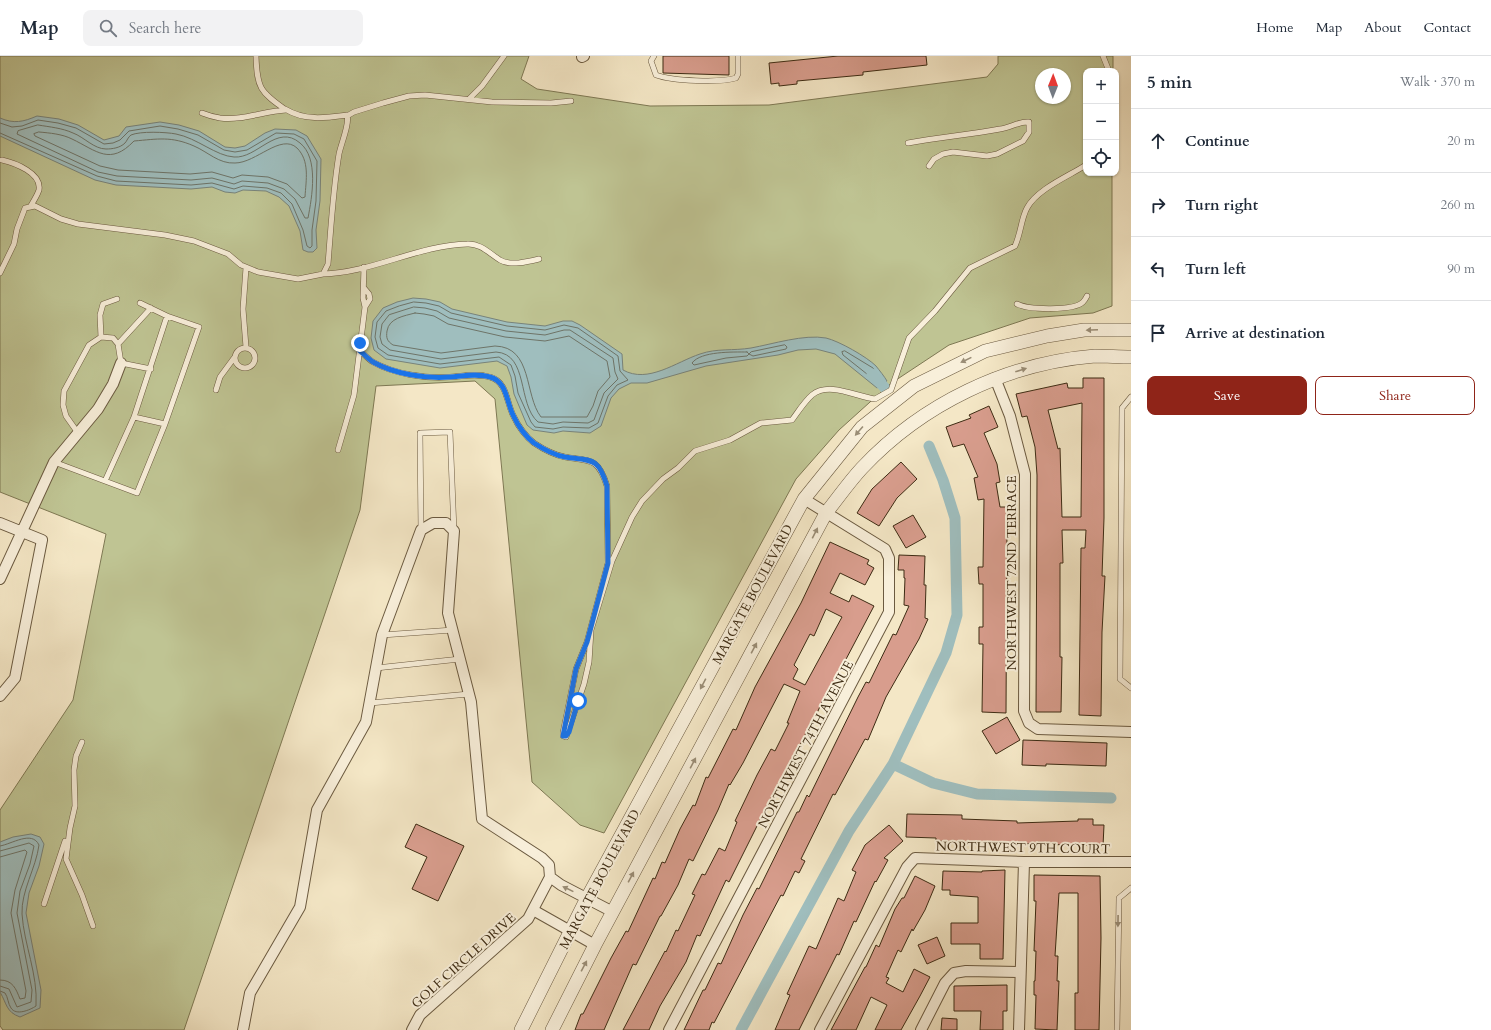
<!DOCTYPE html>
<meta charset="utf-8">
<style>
:root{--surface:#fff;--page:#f2f2f3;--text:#1f2937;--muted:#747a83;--line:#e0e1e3;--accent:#8f2418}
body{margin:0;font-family:Cardo,serif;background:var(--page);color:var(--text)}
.controls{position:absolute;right:12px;top:12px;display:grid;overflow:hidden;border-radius:8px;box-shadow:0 1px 3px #0004}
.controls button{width:36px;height:36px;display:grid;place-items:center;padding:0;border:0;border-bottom:1px solid var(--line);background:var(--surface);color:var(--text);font:20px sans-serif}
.compass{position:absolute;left:1035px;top:12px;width:36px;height:36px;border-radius:50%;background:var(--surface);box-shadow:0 1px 3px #0004;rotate:1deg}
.stop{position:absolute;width:12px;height:12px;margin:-9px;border:3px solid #1a73e8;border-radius:50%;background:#fff}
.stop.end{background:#1a73e8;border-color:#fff;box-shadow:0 1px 4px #0008}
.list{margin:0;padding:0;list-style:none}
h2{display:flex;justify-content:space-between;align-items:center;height:52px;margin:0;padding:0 16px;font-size:17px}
h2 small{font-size:13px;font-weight:400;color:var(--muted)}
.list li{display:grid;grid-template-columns:26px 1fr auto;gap:12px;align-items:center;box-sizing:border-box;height:64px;padding:0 16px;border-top:1px solid var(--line)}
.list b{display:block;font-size:15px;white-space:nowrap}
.list em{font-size:13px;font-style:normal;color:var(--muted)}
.actions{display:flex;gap:8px;padding:12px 16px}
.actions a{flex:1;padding:9px 0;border:1px solid var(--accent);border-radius:8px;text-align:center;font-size:14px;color:var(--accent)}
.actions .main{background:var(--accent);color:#fff}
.icon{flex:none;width:22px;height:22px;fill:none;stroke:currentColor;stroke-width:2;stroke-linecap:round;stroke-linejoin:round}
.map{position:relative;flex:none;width:1131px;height:974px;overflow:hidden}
header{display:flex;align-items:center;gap:24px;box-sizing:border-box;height:56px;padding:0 20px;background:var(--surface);border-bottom:1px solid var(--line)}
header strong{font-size:19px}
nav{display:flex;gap:22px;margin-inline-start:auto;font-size:14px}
.search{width:280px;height:36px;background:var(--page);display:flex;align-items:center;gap:10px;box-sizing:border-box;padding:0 14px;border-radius:8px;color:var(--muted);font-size:15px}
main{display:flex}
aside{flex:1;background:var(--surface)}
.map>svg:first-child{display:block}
</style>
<header>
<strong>Map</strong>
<div class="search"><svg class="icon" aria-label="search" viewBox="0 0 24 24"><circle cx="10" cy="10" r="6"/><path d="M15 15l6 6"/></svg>Search here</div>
<nav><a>Home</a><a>Map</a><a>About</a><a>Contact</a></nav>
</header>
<main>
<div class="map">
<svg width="1131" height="974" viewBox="0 0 1131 974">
<rect width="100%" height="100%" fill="#f4e7c6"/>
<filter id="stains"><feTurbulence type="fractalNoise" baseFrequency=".005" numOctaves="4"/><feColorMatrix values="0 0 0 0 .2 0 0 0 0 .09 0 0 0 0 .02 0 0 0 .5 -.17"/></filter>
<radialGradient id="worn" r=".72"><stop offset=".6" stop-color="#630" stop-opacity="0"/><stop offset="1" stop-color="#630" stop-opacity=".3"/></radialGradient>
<path fill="#bfc493" stroke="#7e7853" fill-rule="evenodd" d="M0,0H529L521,23L537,33L650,50L769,49L987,21L998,8V0H1113V15H1086V117H1112V250L1093,257L1030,262L949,289L890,328L839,374L796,423L604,777L580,769L532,726L495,343L475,325L376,330L360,454L184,974H3L0,970V754L73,644L106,478L0,436ZM1041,18H1065V42H1041Z"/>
<path fill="#9fbebe" stroke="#78837a" d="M37,60L59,63L78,69L104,84L119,80L126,71L160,66L179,69L199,75L225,91L235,92L245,90L265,77L275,73L296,74L307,80L321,103L320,145L316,174L317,192L313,196H308L303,194L300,175L289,150L279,141L266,135L243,134L235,137L225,136L212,131L191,133L116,129L95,124L0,80V62C14,68 23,66 37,60Z
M413,242L426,243L440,246L452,253L507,266L545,270L563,265H572L580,269L622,298L623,314C648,328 676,306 700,298C717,292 733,295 751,292C773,288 804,278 826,282C839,285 867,301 876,310C880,315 884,320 887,325L877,332L835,298L816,293L798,294L778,299L706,310L647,327H631L619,333L611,342L601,370L590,377L563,375L554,377L533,374L527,369L514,338L511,321L507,310L497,305L440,312L386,303L374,294L371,282L373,265L383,252L397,246Z
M31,778L40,781L44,788L39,810L29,837L26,857L41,934L40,952L20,961C6,956 7,948 0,936V786L13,781Z"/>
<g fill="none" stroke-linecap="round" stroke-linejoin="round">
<path stroke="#6e7468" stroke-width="1" d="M0,67L12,71L22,70L38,64L58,67L76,72L104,88L113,87L120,84L129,75L160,70L178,73L198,79L224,94L235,96L247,94L276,77L294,78L304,83L317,105L316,145L312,174V190L310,192L307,190L303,174L292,148L281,137L267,132L243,130L234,133L212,127L191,129L116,125L97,120L0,77
M38,69C50,71 62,72 73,77C84,81 94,93 106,93C112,93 120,92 125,87C127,85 128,81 131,79C140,75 166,76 176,78C197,82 216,100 234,101C257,103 277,67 300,87C319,102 312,141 308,162H305L295,143L284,133L268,127L242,125L234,128L212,122L191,124L117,120L98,116L17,78L18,75Z
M39,76C50,77 62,78 72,83C97,95 110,110 134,85C158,83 171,80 194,90C208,96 219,108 235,107C256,107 281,77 297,92C310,105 306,124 305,141L302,142L287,128L268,121L242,119L233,122L212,116L190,118L118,114L100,110L35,80L34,78Z
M414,246L426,247L439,250L451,257L507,270L545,274L564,269L578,272L618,300L620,315L628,324L617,329L608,340L598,367L589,372L563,371L553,373L535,371L531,366L518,337L515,320L511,309L499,301L440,308L388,299L378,292L375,281L377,266L386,255L399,250Z
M414,251L425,252L437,255L449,262L506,275L545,279L564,274H570L613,302L615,316L618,323L604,337L594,364L588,367L563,366L553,368L538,366C517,348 529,298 496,296L441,303L390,294L382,288L380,281L382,268L389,259Z
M415,257L424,258L434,260L448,268L505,281L545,285L569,280L607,305L610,321L598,335L593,350L587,361H541C524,339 533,291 495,290L441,297L393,289C387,285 386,282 387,275C389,262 404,260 415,257Z
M785,289L787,291L786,293L753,300L749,298L751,296Z
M845,295L873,312L880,325L877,326L843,299L842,296Z
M747,296L749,298L747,300L726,302L694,309L692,307C701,295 733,296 747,296Z
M0,790C12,788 32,774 39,789C36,812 21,835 22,858C24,889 38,918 36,950C30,954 16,960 11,952C8,948 8,941 5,937L0,935
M0,795L29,787L34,790L30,808L20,835L17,857L32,934L31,946L17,951L9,933L0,930
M0,801L25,794L27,796L15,834L11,857L26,935L25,942L20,943C16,933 13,924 0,924"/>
<path stroke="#9fbebe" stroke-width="11" d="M872,318L885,332
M893,708L933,727L977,738L1111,742
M741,974L849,775L893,708L946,597L957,559L955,462L943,424L929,390"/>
</g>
<path fill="#d89d8d" stroke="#3d2b13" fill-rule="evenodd" d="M663,0H729V19L663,17Z
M838,0H926L927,9L863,16V19L797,25V28L779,30V27L771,28L769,7Z
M1083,322H1104V462L1102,520H1105L1102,576L1101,660L1079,659L1081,492H1085L1086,474H1062L1063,507H1060V601H1062L1061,656H1036L1037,419L1035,391L1027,360L1022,361L1016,338L1067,327L1068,332H1083ZM1082,347L1081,461H1062L1060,392L1058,393L1048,354Z
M989,350L998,371L984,377L997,408L1000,426L996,427L1000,451H1006L1007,467L1006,657L982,656L983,588H979V571H983V528H979L978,511H983L984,443L978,444L974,422L978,421L964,388L953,391L946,371L971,362L969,359Z
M901,406L917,423L897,442L879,470L857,457L872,433Z
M913,459L926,481L906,492L893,470Z
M830,486L869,504L867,508L874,512L865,529L840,517L830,537L849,546L852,539L874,550L834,626L833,625L825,641H824L809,676L807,675L781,727L779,726L729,826L726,824L700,880L697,879L686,906L660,950L649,974H623L665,895L666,896L676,874L678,875L695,839L692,838L702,818L705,819L719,792L725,795L737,766L735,765L757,719L771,693L775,695L789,667H787L800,635L784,628L743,707L730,729L729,728L718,754L693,805L689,803L678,829L661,860H660L636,909L633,908L604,974H575L581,958H583L611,902L626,875L628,876L653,822L655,823L662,806L665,807L680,773L693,749L695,750L706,721L708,722L733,673L736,674L755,631L801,547ZM826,553L842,561L805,629L793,623L798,613L794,609L810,578L814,580Z
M899,499L925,500L924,529H926L925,562L928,563L919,583L886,641L868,684L865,683L835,739L833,738L801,803L805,805L799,817L795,815L783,840L781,839L714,967L712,966L709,974H684L703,934H705L718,907L721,908L743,859L757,832L759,833L797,756H799L807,739L809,741L858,641L866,626L869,627L893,578L896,579L909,550L904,549L905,522H904V514H898Z
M1007,661L1020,684L996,698L982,675Z
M1023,684L1107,687L1106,710L1046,708V710L1022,709Z
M907,758L962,759V763L1017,765V767L1078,765V763H1093V769H1104L1103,790L936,785V782L906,781Z
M416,768L464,790L438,845L412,833L427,801L405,791Z
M889,769L903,785L884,802L888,804L876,826L875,825L856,866L854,865L839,899L837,898L799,974H775L790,939L787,938L809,890L816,893L838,842L844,845L856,816L852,814L865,789Z
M1005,814L1003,903H980V888H951V867H978V841L950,839V834H942L943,815L982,816V815Z
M1034,819L1100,820L1101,882L1099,974H1075V937H1078V837H1059L1055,900H1058L1057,925H1059L1057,974L1035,973L1036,939H1034V925H1035L1036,895H1034L1036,845H1034Z
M915,820L935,830L925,854L913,875L912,873L901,896L898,894L886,921L889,922L886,927L903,936L914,913L930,921L920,940L901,974H875L887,949L871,941L856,974H831L865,911H866L876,889L879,891L895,853L902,842H904Z
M937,881L945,900L927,908L918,889Z
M1007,929V955H1003V974H980L981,955H954V930Z
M942,962L957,963V974H941Z"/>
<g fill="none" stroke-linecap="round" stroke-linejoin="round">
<g stroke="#6b5a40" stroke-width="6">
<path id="service" d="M654,0L651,5L656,19C672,25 720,27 736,22L738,18V0
M1103,0L1109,15
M469,43L482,30L504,0
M202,57C207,59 214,61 220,62C242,65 264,55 286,54C260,36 257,32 256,0
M347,60L354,56L383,47L409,40L425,39L492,46L551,47L571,45
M908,87C939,81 969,79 1000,73C1010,72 1019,65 1029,66V76L1023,85L997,98L987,100L953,96L943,98L934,103L929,110
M2,104C15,107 42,117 39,134C37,140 33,146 30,151
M0,217L14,188L17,173L25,152L35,150L61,163L78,168L165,179L194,185L228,198L241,209L258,216L298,223L323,218L328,208C331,171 333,134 339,98C341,88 350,67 347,59C325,62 305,65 285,53
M323,218C371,217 419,189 467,188C480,187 489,197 500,204C510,210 527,206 539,203
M364,232L369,238L370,243L365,251
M140,247L167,260
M1017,248C1028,254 1074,255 1083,246C1085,244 1086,242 1087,240
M101,281L100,259L103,248L117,243
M118,288L151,252
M246,291L243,253L246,212
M235 302a10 10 0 1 1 20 0a10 10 0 1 1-20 0Z
M359,294C364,298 368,303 373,306C394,318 426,323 450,321C463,320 477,317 490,321C508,326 506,347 514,361C518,370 526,381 534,387C543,393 554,399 565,401C590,405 598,401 607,430L608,507L587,586L576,613L563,677V680L566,681L584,628L589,606L591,574L612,505L632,461L642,445L663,423L678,412L695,395L730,384L761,367L792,364C798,356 804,346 812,339C829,325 857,341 875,343L891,334L909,282L935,255L970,212L1015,190C1021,177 1021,163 1027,152C1037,133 1069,120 1086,109
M216,334L220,321L234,302
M1131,341L1122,352L1120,623L1131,632
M134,361L165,368
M78,377L66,360L63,349L64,335L89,289L101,281L113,282L118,288L121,307L151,313
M338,394L354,339L365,251L363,242L364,211
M54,406L137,437L165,368L199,271L167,260L134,361L105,425
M421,474L420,377L450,376L454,475
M382,579L453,574
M376,612L460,603
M370,647L469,638
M82,686L76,700L74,714L75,750L70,772L66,803L82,839L93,870
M44,848L65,785
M1117,974L1119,842L1131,832"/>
</g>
<g stroke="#6b5a40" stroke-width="12">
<path id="minor" d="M582,1L584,0
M995,322L1010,360L1025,418L1024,655L1029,667L1038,673L1131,676
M0,467L42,484L15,622L0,640
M0,523L54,406L98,353L113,328L121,307
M550,821L561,829L613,856
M533,854L595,889
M243,974L250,937L300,851L317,754L366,666L382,579L421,474L433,467H446L454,475L448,557L471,646L482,763L542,802L549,809L550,821L528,863L420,959L412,974
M669,974L889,556V502L885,493L804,443
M820,974L907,811L915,802L1024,806H1131
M921,974L945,927L954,917L966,915L1019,916
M1019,974L1024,806"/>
</g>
<g stroke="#6b5a40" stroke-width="14">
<path id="tertiary" d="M521,974L587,842L804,443L862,371L914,330L985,295L1047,280L1084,274H1131
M552,974L595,889L826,457C838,442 849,426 862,412C922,348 1007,307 1095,300C1107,300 1119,301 1131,301"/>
</g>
<use href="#service" stroke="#f8efda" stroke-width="5"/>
<use href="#minor" stroke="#f8efda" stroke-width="10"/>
<use href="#tertiary" stroke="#f8efda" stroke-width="13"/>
</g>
<defs><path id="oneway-solid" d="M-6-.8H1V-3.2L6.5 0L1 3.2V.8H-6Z"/></defs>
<g fill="#9a8d76">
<use href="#oneway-solid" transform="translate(1092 274) rotate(178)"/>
<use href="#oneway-solid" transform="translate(966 304) rotate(154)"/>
<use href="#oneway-solid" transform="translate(1021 314) rotate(-18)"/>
<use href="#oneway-solid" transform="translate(859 375) rotate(131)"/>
<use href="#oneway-solid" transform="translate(815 477) rotate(-63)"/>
<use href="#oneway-solid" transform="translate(754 592) rotate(-62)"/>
<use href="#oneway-solid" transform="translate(703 628) rotate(118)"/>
<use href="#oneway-solid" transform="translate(693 707) rotate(-62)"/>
<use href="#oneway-solid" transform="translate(631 821) rotate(-62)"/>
<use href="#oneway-solid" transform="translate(568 833) rotate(-154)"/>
<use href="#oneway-solid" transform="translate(1118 865) rotate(91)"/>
<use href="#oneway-solid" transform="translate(584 910) rotate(-62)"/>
</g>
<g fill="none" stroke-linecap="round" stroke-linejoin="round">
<path stroke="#1a73e8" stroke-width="5" d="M360,287L359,294C364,298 368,303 373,306C394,318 426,323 450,321C463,320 477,317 490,321C508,326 506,347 514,361C518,370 526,381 534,387C543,393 554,399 565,401C591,405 598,400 607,430L608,507L587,586L576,613L563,680H566L569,676L578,645"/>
</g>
<g text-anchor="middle" stroke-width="4" stroke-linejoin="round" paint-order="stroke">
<g font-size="13" fill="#3d2b13" stroke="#f8efda">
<text transform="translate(1011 517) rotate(-90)" y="5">NORTHWEST 72ND TERRACE</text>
<text transform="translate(752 538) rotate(-62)" y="5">MARGATE BOULEVARD</text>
<text transform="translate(805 688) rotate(-62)" y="5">NORTHWEST 74TH AVENUE</text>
<text transform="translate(1023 791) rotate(1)" y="5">NORTHWEST 9TH COURT</text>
<text transform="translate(599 823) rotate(-62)" y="5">MARGATE BOULEVARD</text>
<text transform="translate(463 904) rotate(-42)" y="5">GOLF CIRCLE DRIVE</text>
</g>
</g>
<rect width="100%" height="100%" filter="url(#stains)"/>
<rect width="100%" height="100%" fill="url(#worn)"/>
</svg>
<div class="controls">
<button>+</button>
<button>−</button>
<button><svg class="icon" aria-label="locate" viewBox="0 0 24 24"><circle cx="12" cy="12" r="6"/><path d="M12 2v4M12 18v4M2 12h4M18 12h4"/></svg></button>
</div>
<svg class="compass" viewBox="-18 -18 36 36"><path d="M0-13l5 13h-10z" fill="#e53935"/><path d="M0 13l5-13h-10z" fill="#747a83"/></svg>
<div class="stop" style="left:578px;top:645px"></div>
<div class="stop end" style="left:360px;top:287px"></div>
</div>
<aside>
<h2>5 min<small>Walk · 370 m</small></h2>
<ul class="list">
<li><svg class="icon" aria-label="ahead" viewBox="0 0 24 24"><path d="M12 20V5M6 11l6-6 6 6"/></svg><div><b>Continue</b></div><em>20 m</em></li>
<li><svg class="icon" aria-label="right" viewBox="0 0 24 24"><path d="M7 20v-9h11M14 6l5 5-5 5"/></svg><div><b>Turn right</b></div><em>260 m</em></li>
<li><svg class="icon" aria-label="left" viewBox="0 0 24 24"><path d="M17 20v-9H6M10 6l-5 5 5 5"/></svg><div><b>Turn left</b></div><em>90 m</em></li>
<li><svg class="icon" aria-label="arrive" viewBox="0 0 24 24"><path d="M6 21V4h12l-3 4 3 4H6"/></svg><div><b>Arrive at destination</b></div></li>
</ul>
<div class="actions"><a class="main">Save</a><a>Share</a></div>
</aside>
</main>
